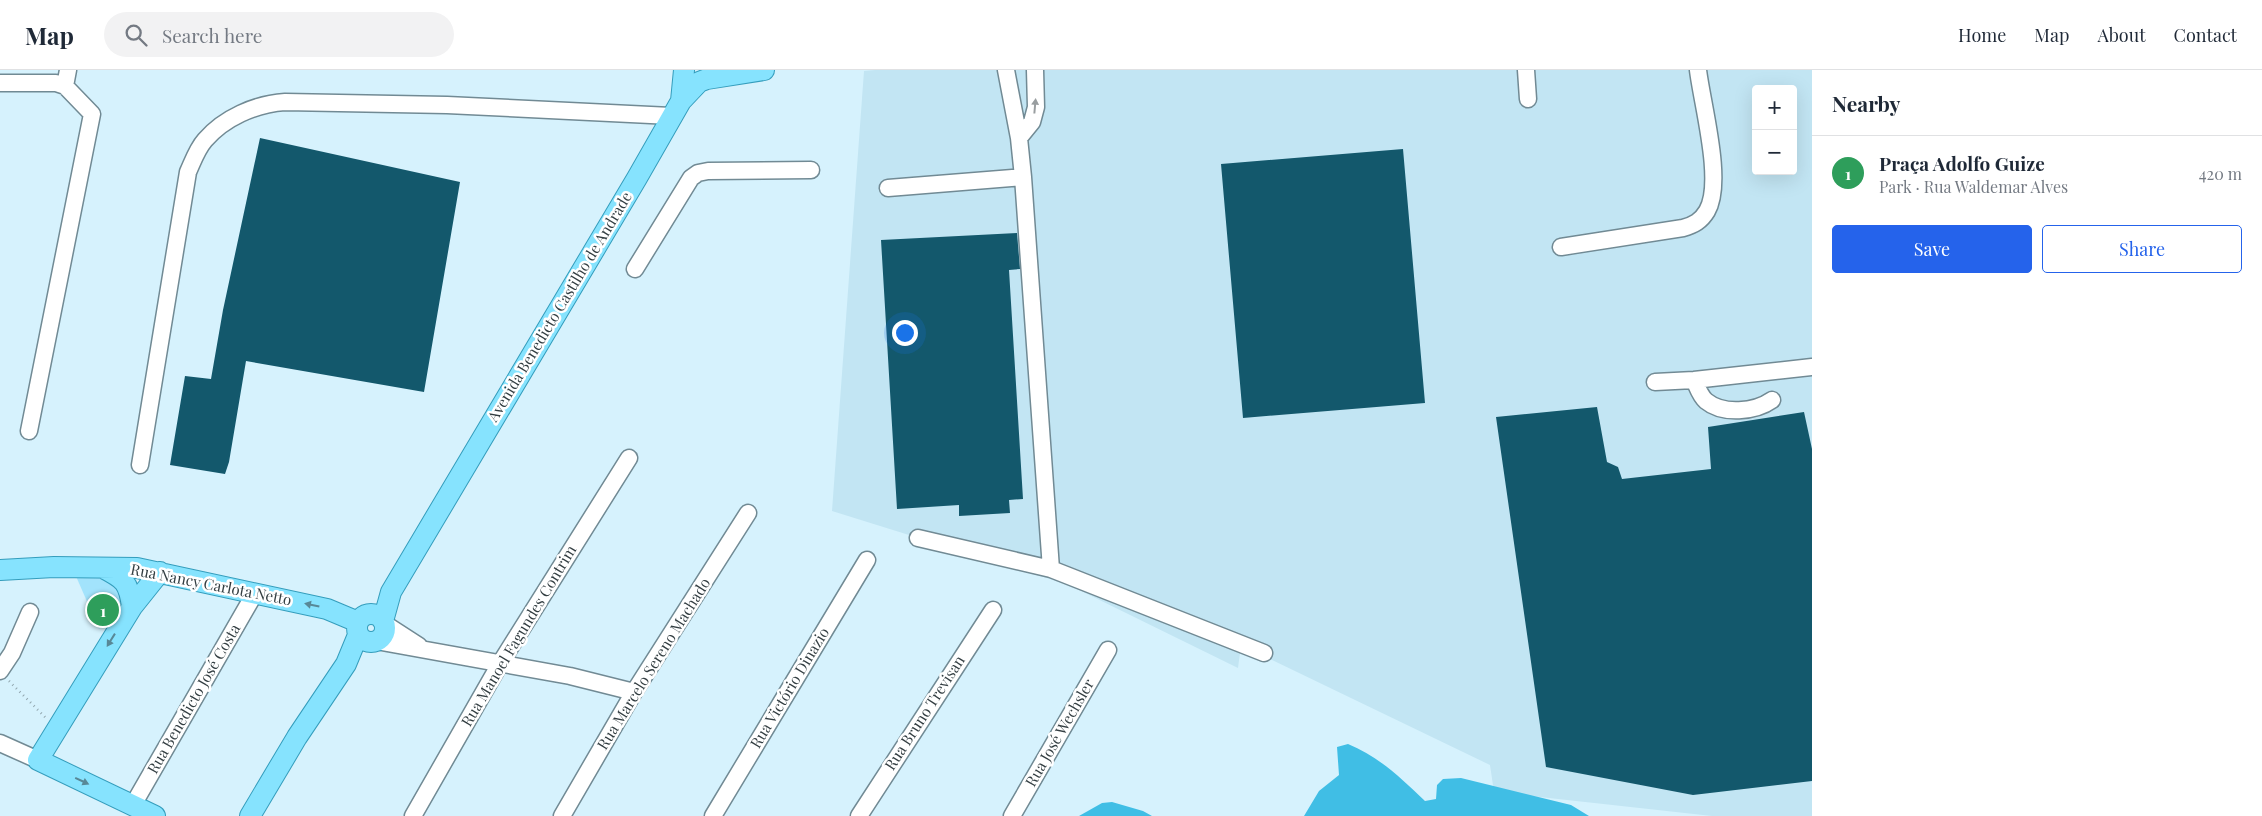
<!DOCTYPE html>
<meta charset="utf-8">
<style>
:root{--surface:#fff;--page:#f2f2f3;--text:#1f2937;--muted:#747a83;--line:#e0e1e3;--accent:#2563eb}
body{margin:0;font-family:"Playfair Display",serif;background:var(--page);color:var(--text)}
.controls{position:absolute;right:15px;top:15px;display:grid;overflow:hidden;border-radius:5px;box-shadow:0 5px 20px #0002}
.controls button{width:45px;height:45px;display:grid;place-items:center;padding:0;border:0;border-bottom:1px solid var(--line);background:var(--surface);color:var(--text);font:25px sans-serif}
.you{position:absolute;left:904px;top:262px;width:18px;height:18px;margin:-12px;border:4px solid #fff;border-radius:50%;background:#1a73e8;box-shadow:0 0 0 8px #1a73e833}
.badge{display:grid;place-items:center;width:32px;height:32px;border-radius:50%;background:var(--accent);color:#fff;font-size:16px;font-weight:700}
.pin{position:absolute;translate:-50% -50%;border:2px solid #fff;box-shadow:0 1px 5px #0006}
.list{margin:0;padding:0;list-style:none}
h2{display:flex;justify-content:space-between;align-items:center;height:65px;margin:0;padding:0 20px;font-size:21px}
h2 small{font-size:16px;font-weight:400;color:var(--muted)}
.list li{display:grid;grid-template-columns:32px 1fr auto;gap:15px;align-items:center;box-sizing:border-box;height:75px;padding:0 20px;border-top:1px solid var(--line)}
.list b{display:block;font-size:19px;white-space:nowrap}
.list p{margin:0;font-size:16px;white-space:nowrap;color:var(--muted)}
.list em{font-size:16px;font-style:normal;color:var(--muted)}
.actions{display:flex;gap:10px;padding:15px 20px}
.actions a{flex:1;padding:11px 0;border:1px solid var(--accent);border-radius:5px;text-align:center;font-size:18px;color:var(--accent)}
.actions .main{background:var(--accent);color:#fff}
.icon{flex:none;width:28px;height:28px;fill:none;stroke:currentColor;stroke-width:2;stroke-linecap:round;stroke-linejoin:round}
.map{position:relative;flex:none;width:1812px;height:746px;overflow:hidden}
header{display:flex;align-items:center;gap:30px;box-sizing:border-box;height:70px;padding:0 25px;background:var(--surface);border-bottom:1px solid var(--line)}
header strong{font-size:24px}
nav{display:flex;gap:28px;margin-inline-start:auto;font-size:18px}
.search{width:350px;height:45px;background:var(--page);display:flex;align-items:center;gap:12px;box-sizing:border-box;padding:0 18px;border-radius:28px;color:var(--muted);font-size:19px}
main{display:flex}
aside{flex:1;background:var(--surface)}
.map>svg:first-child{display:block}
</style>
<header>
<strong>Map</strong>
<div class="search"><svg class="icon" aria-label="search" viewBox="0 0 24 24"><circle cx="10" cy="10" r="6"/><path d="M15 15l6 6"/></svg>Search here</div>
<nav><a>Home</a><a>Map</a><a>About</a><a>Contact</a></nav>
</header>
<main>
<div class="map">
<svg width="1812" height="746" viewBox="0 0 1812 746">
<rect width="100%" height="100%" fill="#d6f2fd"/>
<path fill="#c2e5f3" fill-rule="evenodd" d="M875,0H1812V746H1712L1494,722L1490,695L1241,575L1238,598L1069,515L832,441L864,1ZM1756,19H1793V101H1756Z"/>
<path fill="#a2e3fc" d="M98,503L118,513L123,531L99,559L75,504Z"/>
<path fill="#40bee5" d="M1348,674C1378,686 1401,708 1425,731L1436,729L1437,715L1443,709L1461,708L1571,735L1589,746H1304L1319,721L1339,705L1337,677Z
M1112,732L1143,741L1152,746H1079L1102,733Z"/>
<path fill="#13586c" d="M260,68L460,112L424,322L246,291L229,392L225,404L170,395L185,306L211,309L223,240Z
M1403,79L1425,333L1243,348L1221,94Z
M1017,163L1020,199L1009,200L1023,429L1009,430L1010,443L959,446V435L897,439L881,170Z
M1597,337L1607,392L1618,397L1622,409L1711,399L1708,357L1804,342L1812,379V711L1693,725L1546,697L1496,347Z"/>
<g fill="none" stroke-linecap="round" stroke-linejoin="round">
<g stroke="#718a94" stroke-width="19">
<path id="minor" d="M1526,0L1528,29
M0,13H56L65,16L92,44L29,361
M65,16L68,0
M1019,68L1032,52L1036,37L1035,0
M888,118L1023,107L1019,68L1006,0
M1561,177L1683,158C1694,155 1701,151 1707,141C1724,112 1702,34 1698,0
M635,199L691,108L698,103L708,101L811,100
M1694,310C1697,316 1700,326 1706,331C1723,345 1755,342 1772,330
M1655,312L1694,310L1812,297
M140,395L188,102C193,91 197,79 205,70C224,48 255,34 285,32L447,35L671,46
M918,468L1051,499L1023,107
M1051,499L1264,583
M385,554L419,576
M376,571L570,606L634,622
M0,601L12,583L30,542
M0,673L38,690
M133,735L255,523
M413,746L501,592L629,388
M562,746L634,622L748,443
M713,746L867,490
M859,746L993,540
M1012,746L1108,580"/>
</g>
<g stroke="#349dbc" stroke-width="22">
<path id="major" d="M681,31L684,0
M103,498C124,509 129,512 132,537
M0,500L54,497L137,498L327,539L358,552
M357 558a14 14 0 1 1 28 0a14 14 0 1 1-28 0Z
M383,551L391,522L637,108L681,31L699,12L707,9L764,0
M155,746L38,690L132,537L160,502
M250,746L297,667L346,594L358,565"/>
</g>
<path stroke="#93a8b0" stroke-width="2.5" stroke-dasharray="1 4" stroke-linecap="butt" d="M9,611L46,648"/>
<use href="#minor" stroke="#fff" stroke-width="16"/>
<use href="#major" stroke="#86e3fe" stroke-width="20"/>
</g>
<defs><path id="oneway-solid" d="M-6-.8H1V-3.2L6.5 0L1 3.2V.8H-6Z" transform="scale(1.25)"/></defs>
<use fill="#999ea0" href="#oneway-solid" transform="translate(1035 36) rotate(-85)"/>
<g fill="#588897">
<use href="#oneway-solid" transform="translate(312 535) rotate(-168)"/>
<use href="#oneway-solid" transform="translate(111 570) rotate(122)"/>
<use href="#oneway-solid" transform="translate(82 711) rotate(25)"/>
</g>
<g text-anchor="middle" stroke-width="5" stroke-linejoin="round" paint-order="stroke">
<g font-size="15" fill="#333e42" stroke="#fff">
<text transform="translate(560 237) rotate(-59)" y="5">Avenida Benedicto Castilho de Andrade</text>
<text transform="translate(211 515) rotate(11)" y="5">Rua Nancy Carlota Netto</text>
<text transform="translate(519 566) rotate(-59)" y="5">Rua Manoel Fagundes Contrim</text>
<text transform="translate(654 594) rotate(-58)" y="5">Rua Marcelo Sereno Machado</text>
<text transform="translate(790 618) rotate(-59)" y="5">Rua Victório Dinazio</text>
<text transform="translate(194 629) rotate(-60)" y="5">Rua Benedicto José Costa</text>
<text transform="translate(925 643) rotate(-57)" y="5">Rua Bruno Trevisan</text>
<text transform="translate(1060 663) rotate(-60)" y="5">Rua José Wechsler</text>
</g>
</g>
</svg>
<div class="controls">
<button>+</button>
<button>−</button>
</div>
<div class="you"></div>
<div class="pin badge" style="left:103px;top:540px;background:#2e9e5b">1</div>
</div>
<aside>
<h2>Nearby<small></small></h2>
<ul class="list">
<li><span class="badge" style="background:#2e9e5b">1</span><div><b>Praça Adolfo Guize</b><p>Park · Rua Waldemar Alves</p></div><em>420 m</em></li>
</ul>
<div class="actions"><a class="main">Save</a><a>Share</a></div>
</aside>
</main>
